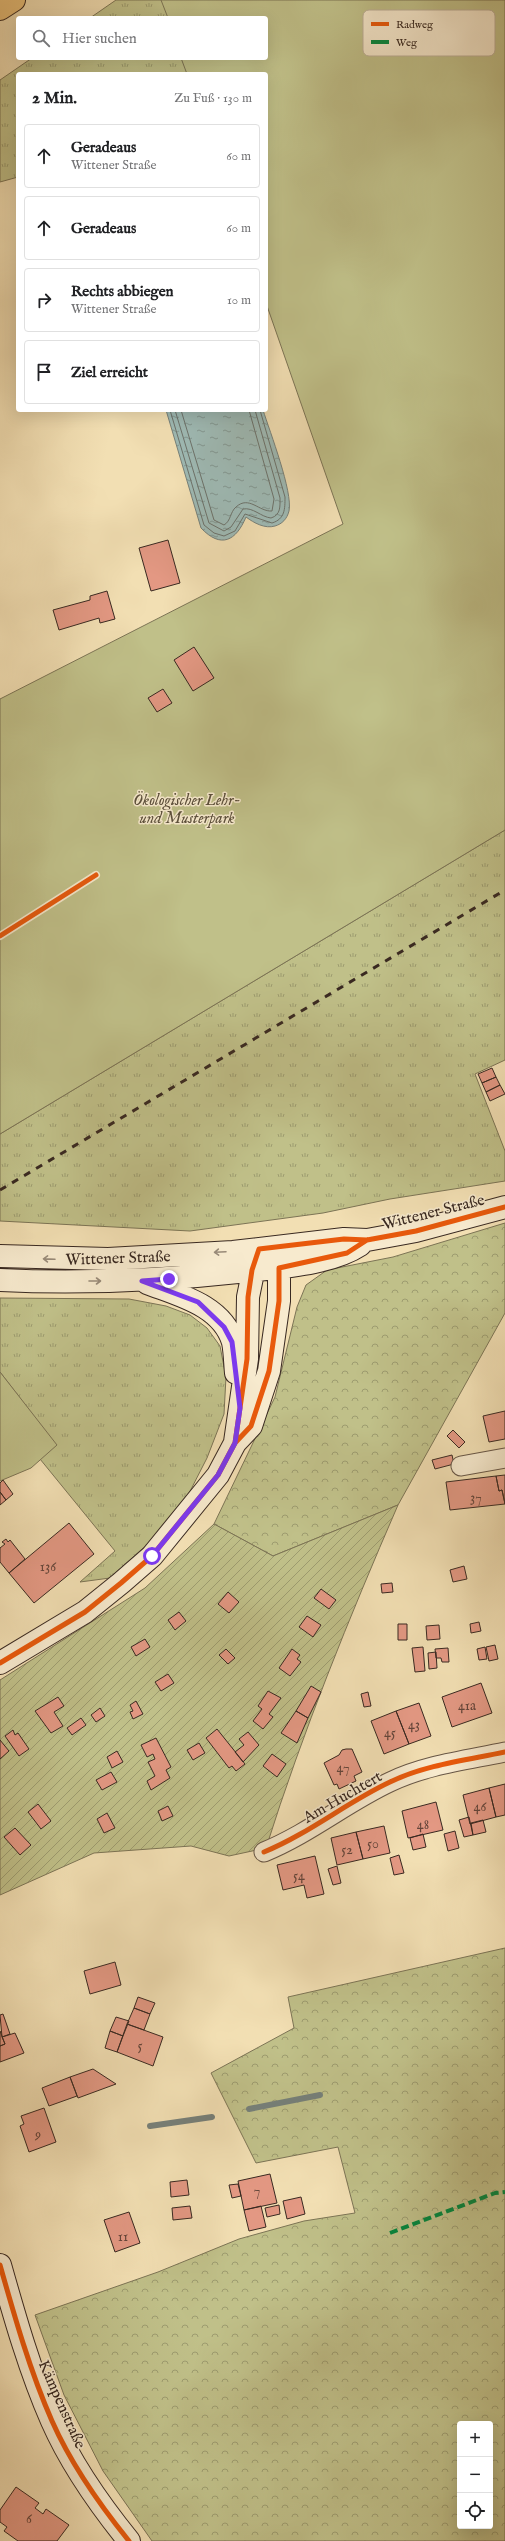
<!DOCTYPE html>
<html lang="de">
<meta charset="utf-8">
<style>
:root{--surface:#fff;--page:#f2f2f2;--text:#202124;--muted:#757577;--line:#e0e0e0}
body{margin:0;font-family:"IM FELL English",serif;background:var(--page);color:var(--text)}
.controls{position:absolute;right:12px;bottom:12px;display:grid;overflow:hidden;border-radius:4px;box-shadow:0 4px 16px #0002}
.controls button{width:36px;height:36px;display:grid;place-items:center;padding:0;border:0;border-bottom:1px solid var(--line);background:var(--surface);color:var(--text);font:20px sans-serif}
.stop{position:absolute;width:12px;height:12px;margin:-9px;border:3px solid #7c3aed;border-radius:50%;background:#fff}
.stop.end{background:#7c3aed;border-color:#fff;box-shadow:0 1px 4px #0008}
.list{margin:0;padding:0;list-style:none}
h2{display:flex;justify-content:space-between;align-items:center;height:52px;margin:0;padding:0 16px;font-size:17px}
h2 small{font-size:13px;font-weight:400;color:var(--muted)}
.list li{display:grid;grid-template-columns:26px 1fr auto;gap:12px;align-items:center;box-sizing:border-box;height:64px;margin:0 8px 8px;padding:0 8px;border:1px solid var(--line);border-radius:4px}
.list b{display:block;font-size:15px;white-space:nowrap}
.list p{margin:0;font-size:13px;white-space:nowrap;color:var(--muted)}
.list em{font-size:13px;font-style:normal;color:var(--muted)}
.icon{flex:none;width:22px;height:22px;fill:none;stroke:currentColor;stroke-width:2;stroke-linecap:round;stroke-linejoin:round}
.map{position:relative;flex:none;width:505px;height:2541px;overflow:hidden}
.search{position:absolute;background:var(--surface);box-shadow:0 4px 16px #0002;left:16px;top:16px;width:252px;height:44px;display:flex;align-items:center;gap:10px;box-sizing:border-box;padding:0 14px;border-radius:4px;color:var(--muted);font-size:15px}
.panel{position:absolute;background:var(--surface);box-shadow:0 4px 16px #0002;left:16px;top:72px;width:252px;height:340px;border-radius:4px}
.map>svg:first-child{display:block}
</style>
<div class="map">
<svg width="505" height="2541" viewBox="0 0 505 2541">
<defs>
<pattern id="grass-tufts" width="24" height="20" patternUnits="userSpaceOnUse"><rect width="24" height="20" fill="#c0c089"/><path d="M3 7l-1-3M5 7V3M7 7l1-3M15 17l-1-3M17 17v-4M19 17l1-3" fill="none" stroke="#9d9c70"/></pattern>
<pattern id="forest-crowns" width="20" height="18" patternUnits="userSpaceOnUse"><rect width="20" height="18" fill="#c0c089"/><path d="M2 6a3 3 0 1 1 6 0M12 15a3 3 0 1 1 6 0" fill="none" stroke="#9d9c70"/></pattern>
<pattern id="garden-furrows" width="10" height="10" patternUnits="userSpaceOnUse"><rect width="10" height="10" fill="#c0c089"/><path d="M-1 1l2-2M0 10L10 0M9 11l2-2" fill="none" stroke="#9d9c70"/></pattern>
<pattern id="water-ripples" width="26" height="14" patternUnits="userSpaceOnUse"><rect width="26" height="14" fill="#9ebab5"/><path d="M2 4q2-2 4 0t4 0M15 11q2-2 4 0t4 0" fill="none" stroke="#829793"/></pattern>
</defs>
<rect width="100%" height="100%" fill="#f2dfb3"/>
<filter id="stains"><feTurbulence type="fractalNoise" baseFrequency=".005" numOctaves="4"/><feColorMatrix values="0 0 0 0 .2 0 0 0 0 .09 0 0 0 0 .02 0 0 0 .5 -.17"/></filter>
<radialGradient id="worn" r=".72"><stop offset=".6" stop-color="#630" stop-opacity="0"/><stop offset="1" stop-color="#630" stop-opacity=".3"/></radialGradient>
<path fill="url(#grass-tufts)" stroke="#7c7455" d="M116,0H176L182,18H90Z
M32,58H196L202,74H18V177L0,182V80Z
M505,830V1060L475,1074L505,1151V1181L390,1199L323,1213L190,1231L0,1221V1134Z
M0,1298L129,1299L166,1306L190,1315L207,1328L220,1346L226,1377L224,1414L207,1458L185,1501L152,1540L110,1578L80,1582L115,1551L40,1459L56,1445L0,1372Z"/>
<path fill="url(#forest-crowns)" stroke="#7c7455" fill-rule="evenodd" d="M505,1223V1313L398,1505L273,1556L214,1524L275,1397L297,1307L306,1285L327,1270L393,1257Z
M505,1948V2541H152L103,2471L64,2395L35,2315L158,2272L239,2239L304,2221L355,2213L338,2147L256,2163L211,2073L294,2028L288,1997ZM460,2424H490V2526H460Z"/>
<path fill="#c0c089" stroke="#7c7455" d="M161,0H505V830L0,1134V699L343,524L266,303V74H187L181,58H266V18H168Z
M0,1372L57,1445L31,1468L0,1481Z"/>
<path fill="url(#garden-furrows)" stroke="#7c7455" d="M398,1505C349,1618 303,1731 266,1848L229,1856L191,1846L94,1853L0,1895V1680L145,1588L214,1524L273,1556Z"/>
<path fill="url(#water-ripples)" stroke="#76807a" d="M166,410H263C270,432 293,492 289,511C287,519 282,524 275,526C265,529 254,523 246,517C236,541 221,549 201,528Z"/>
<g fill="none" stroke-linecap="round" stroke-linejoin="round">
<path stroke="#6c726b" stroke-width="1" d="M170,410L204,525L214,533L224,536L235,531L245,514L272,523C285,519 285,509 285,497L260,410
M175,410L209,523L224,531L231,527L243,509C253,507 261,517 271,518C281,515 280,506 280,498L255,410
M181,410L214,520L224,525C231,521 230,512 236,507C249,495 259,512 272,511L274,499L249,410"/>
<path stroke="#76807a" stroke-width="6" d="M249,2109L320,2095
M150,2126L212,2117"/>
</g>
<path fill="#e39883" stroke="#392921" d="M168,540L180,583L151,591L139,548Z
M107,591L115,619L100,623L99,618L59,630L53,610L90,600V596Z
M194,647L214,678L193,691L174,660Z
M163,689L172,703L157,712L148,698Z
M492,1068L496,1077L482,1083L478,1074Z
M496,1077L500,1085L486,1092L482,1083Z
M500,1085L505,1094L490,1101L486,1092Z
M505,1411V1439L489,1442L483,1416Z
M453,1430L465,1442L459,1448L447,1436Z
M452,1455L454,1464L435,1469L432,1460Z
M505,1475V1504L502,1490L499,1491L496,1476Z
M496,1476L499,1491L502,1490L505,1504L450,1510L446,1482Z
M3,1480L13,1494L6,1500L0,1492V1483Z
M0,1492L6,1500L0,1505Z
M69,1523L94,1554L34,1603L9,1573Z
M6,1539L8,1542L10,1540L25,1559L9,1573L0,1562V1548L5,1544L2,1542Z
M464,1566L467,1579L453,1582L450,1570Z
M392,1583L393,1592L382,1593L381,1584Z
M321,1589L336,1600L329,1609L314,1598Z
M228,1592L239,1602L229,1613L218,1604Z
M179,1612L186,1621L175,1630L168,1620Z
M307,1616L321,1625L313,1637L299,1627Z
M479,1622L481,1631L471,1633L470,1624Z
M398,1624H407V1640H398Z
M439,1625L440,1639L427,1640L426,1626Z
M145,1639L150,1647L136,1656L131,1647Z
M495,1645L498,1659L489,1661L486,1647Z
M423,1647L425,1671L415,1672L412,1648Z
M485,1647L487,1659L479,1660L477,1649Z
M448,1648L449,1662H442L441,1658H436L435,1649Z
M226,1649L235,1658L228,1664L219,1655Z
M292,1649L300,1655L297,1659L301,1662L290,1676L279,1668Z
M436,1652L437,1668L429,1669L428,1653Z
M168,1674L174,1683L161,1691L155,1682Z
M481,1683L492,1713L452,1727L442,1697Z
M311,1686L321,1692L308,1718L296,1711Z
M268,1691L281,1698L269,1714L273,1717L263,1729L253,1721L262,1709L258,1706Z
M368,1692L371,1706L364,1707L361,1694Z
M58,1697L64,1706L54,1712L63,1726L51,1733L35,1711Z
M136,1701L143,1714L133,1719L130,1712L133,1711L130,1705Z
M419,1703L431,1736L409,1744L396,1711Z
M100,1708L105,1716L96,1722L91,1715Z
M296,1711L308,1718L297,1743L281,1733Z
M396,1711L409,1744L384,1754L371,1721Z
M81,1718L86,1725L72,1735L67,1728Z
M217,1729L245,1764L236,1771L232,1766L229,1768L206,1738Z
M13,1730L15,1735L18,1733L29,1749L19,1756L5,1736Z
M248,1732L259,1745L243,1762L235,1752L244,1745L239,1739Z
M156,1738L171,1767L166,1770L170,1778L151,1790L147,1781L155,1776L148,1762L155,1759L153,1754L147,1757L141,1745Z
M0,1740L9,1751L0,1759Z
M199,1743L205,1753L193,1760L187,1750Z
M346,1749H352L362,1772L354,1776L356,1781L339,1789L337,1784L334,1785L324,1763L339,1755L342,1750Z
M117,1751L123,1762L112,1768L107,1757Z
M272,1754L286,1764L277,1777L263,1766Z
M111,1772L117,1782L102,1790L96,1780Z
M505,1784V1815L496,1817L489,1788Z
M489,1788L496,1817L470,1824L463,1795Z
M436,1802L443,1830L408,1838L402,1811Z
M38,1804L51,1821L41,1829L28,1812Z
M168,1806L173,1816L162,1821L158,1811Z
M107,1813L115,1828L104,1833L97,1819Z
M469,1817L473,1835L464,1837L459,1820Z
M483,1820L486,1832L473,1835L471,1823Z
M384,1826L390,1853L363,1859L356,1832Z
M15,1828L31,1845L20,1855L4,1837Z
M455,1831L459,1848L448,1851L444,1834Z
M356,1832L363,1859L337,1865L331,1838Z
M423,1834L426,1847L413,1850L410,1838Z
M399,1855L404,1873L394,1875L390,1858Z
M315,1856L324,1894L307,1898L304,1885L283,1890L277,1865Z
M337,1866L341,1883L333,1885L328,1869Z
M115,1962L121,1985L90,1994L84,1971Z
M138,1997L155,2003L150,2014L134,2008Z
M134,2008L150,2014L144,2030L127,2024Z
M3,2014L10,2034L2,2037L0,2015Z
M116,2017L129,2021L123,2036L110,2031Z
M127,2024L163,2037L153,2066L117,2052Z
M0,2031L5,2044L0,2046Z
M110,2031L123,2036L117,2052L105,2048Z
M15,2033L24,2053L0,2062V2046L5,2044L2,2037Z
M93,2069L116,2084L78,2098L70,2077Z
M70,2077L77,2096L49,2106L42,2088Z
M44,2108L56,2142L29,2152L20,2126L24,2124L21,2116Z
M270,2174L277,2203L244,2210L238,2181Z
M187,2180L189,2195L171,2197L170,2182Z
M238,2184L241,2196L232,2198L229,2185Z
M301,2197L305,2214L287,2219L283,2201Z
M279,2205L280,2214L267,2217L265,2208Z
M190,2206L192,2218L173,2220L172,2208Z
M261,2206L266,2227L249,2231L244,2210Z
M129,2212L140,2243L115,2252L104,2220Z
M16,2487L39,2503L35,2508L43,2514L46,2509L69,2525L57,2541H18L4,2531L7,2527L0,2522V2510Z"/>
<g fill="none" stroke-linecap="round" stroke-linejoin="round">
<g stroke="#675646" stroke-width="21">
<path id="street" d="M461,1466L505,1458
M264,1852C310,1833 347,1802 390,1782C425,1765 467,1760 505,1752"/>
</g>
<g stroke="#392921" stroke-width="24">
<path id="secondary" d="M0,1256L108,1259L233,1252L344,1239L367,1240L416,1231L505,1207
M0,1280C83,1284 166,1280 248,1271C282,1267 331,1264 360,1245
M147,1283C178,1295 222,1305 233,1342C235,1352 235,1363 236,1373
M235,1442L247,1359L248,1297L256,1258
M0,1663L85,1612L121,1583L152,1556L218,1475L235,1443L251,1426L269,1371L279,1301V1268L259,1249
M0,2265C15,2318 30,2371 52,2421C71,2464 99,2504 129,2541"/>
</g>
<g stroke="#392921" stroke-width="24">
<path id="highway" d="M0,9L14,0"/>
</g>
<use href="#street" stroke="#f7eace" stroke-width="19"/>
<use href="#secondary" stroke="#f7eace" stroke-width="22"/>
<use href="#highway" stroke="#e9c07a" stroke-width="22"/>
<path stroke="#392921" stroke-width="3" stroke-dasharray="7 7" stroke-linecap="butt" d="M0,1190L505,890"/>
<path stroke="#00873e" stroke-width="4" stroke-dasharray="8 4" stroke-linecap="butt" d="M390,2233L495,2193L505,2192"/>
<g stroke="#f7eace" stroke-width="8">
<path id="cycleway" d="M0,936L96,875
M235,1443L247,1359L248,1297L252,1270L259,1249L344,1239L367,1240L416,1231L505,1207
M0,1663L85,1612L121,1583L152,1556L218,1475L235,1443L251,1426L269,1371L279,1301V1268L347,1253L367,1240
M264,1852C310,1833 347,1802 390,1782C425,1765 467,1760 505,1752
M0,2265C15,2318 30,2371 52,2421C71,2464 99,2504 129,2541"/>
</g>
<use href="#cycleway" stroke="#e8590c" stroke-width="5"/>
</g>
<defs><path id="oneway-shaft" d="M-6 0H5M1.5-3L5.5 0L1.5 3" fill="none" stroke-width="1.6" stroke-linecap="round" stroke-linejoin="round"/></defs>
<g stroke="#988a78">
<use href="#oneway-shaft" transform="translate(220 1252) rotate(177)"/>
<use href="#oneway-shaft" transform="translate(49 1259) rotate(-178)"/>
<use href="#oneway-shaft" transform="translate(95 1281)"/>
</g>
<g fill="none" stroke-linecap="round" stroke-linejoin="round">
<path stroke="#7c3aed" stroke-width="5" d="M152,1556L218,1475L235,1443L240,1408L232,1342L224,1327L198,1302L142,1281L169,1279"/>
</g>
<g text-anchor="middle" stroke-width="3" stroke-linejoin="round" paint-order="stroke">
<g font-size="14" fill="#64453a">
<text x="476" y="1502">37</text>
<text x="48" y="1571">136</text>
<text x="467" y="1710">41a</text>
<text x="414" y="1729">43</text>
<text x="390" y="1737">45</text>
<text x="343" y="1772">47</text>
<text x="480" y="1811">46</text>
<text x="423" y="1829">48</text>
<text x="373" y="1848">50</text>
<text x="347" y="1854">52</text>
<text x="299" y="1880">54</text>
<text x="140" y="2050">5</text>
<text x="38" y="2139">9</text>
<text x="257" y="2195">7</text>
<text x="123" y="2241">11</text>
<text x="29" y="2523">6</text>
</g>
<g font-size="16" font-style="italic" fill="#5b4f3b" stroke="#f7eace">
<text x="187" y="805">Ökologischer Lehr-<tspan x="187" dy="18">und Musterpark</tspan></text>
</g>
<g font-size="16" fill="#392921" stroke="#f7eace">
<text transform="translate(433 1211) rotate(-14)" y="6">Wittener Straße</text>
<text transform="translate(118 1257) rotate(-2)" y="6">Wittener Straße</text>
<text transform="translate(342 1796) rotate(-30)" y="6">Am Huchtert</text>
<text transform="translate(63 2404) rotate(66)" y="6">Kämpenstraße</text>
</g>
</g>
<rect x="363" y="10" width="132" height="46" rx="6" fill="#f7eace" stroke="#beb09a" stroke-width="1"/>
<rect x="371" y="22" width="18" height="4" fill="#e8590c"/>
<rect x="371" y="40" width="18" height="4" fill="#00873e"/>
<g font-size="11" fill="#392921">
<text x="396" y="28">Radweg</text>
<text x="396" y="46">Weg</text>
</g>
<rect width="100%" height="100%" filter="url(#stains)"/>
<rect width="100%" height="100%" fill="url(#worn)"/>
</svg>
<div class="controls">
<button>+</button>
<button>−</button>
<button><svg class="icon" aria-label="locate" viewBox="0 0 24 24"><circle cx="12" cy="12" r="6"/><path d="M12 2v4M12 18v4M2 12h4M18 12h4"/></svg></button>
</div>
<div class="stop" style="left:152px;top:1556px"></div>
<div class="stop end" style="left:169px;top:1279px"></div>
<div class="search"><svg class="icon" aria-label="search" viewBox="0 0 24 24"><circle cx="10" cy="10" r="6"/><path d="M15 15l6 6"/></svg>Hier suchen</div>
<section class="panel">
<h2>2 Min.<small>Zu Fuß · 130 m</small></h2>
<ul class="list">
<li><svg class="icon" aria-label="ahead" viewBox="0 0 24 24"><path d="M12 20V5M6 11l6-6 6 6"/></svg><div><b>Geradeaus</b><p>Wittener Straße</p></div><em>60 m</em></li>
<li><svg class="icon" aria-label="ahead" viewBox="0 0 24 24"><path d="M12 20V5M6 11l6-6 6 6"/></svg><div><b>Geradeaus</b></div><em>60 m</em></li>
<li><svg class="icon" aria-label="right" viewBox="0 0 24 24"><path d="M7 20v-9h11M14 6l5 5-5 5"/></svg><div><b>Rechts abbiegen</b><p>Wittener Straße</p></div><em>10 m</em></li>
<li><svg class="icon" aria-label="arrive" viewBox="0 0 24 24"><path d="M6 21V4h12l-3 4 3 4H6"/></svg><div><b>Ziel erreicht</b></div></li>
</ul>
</section>
</div>
